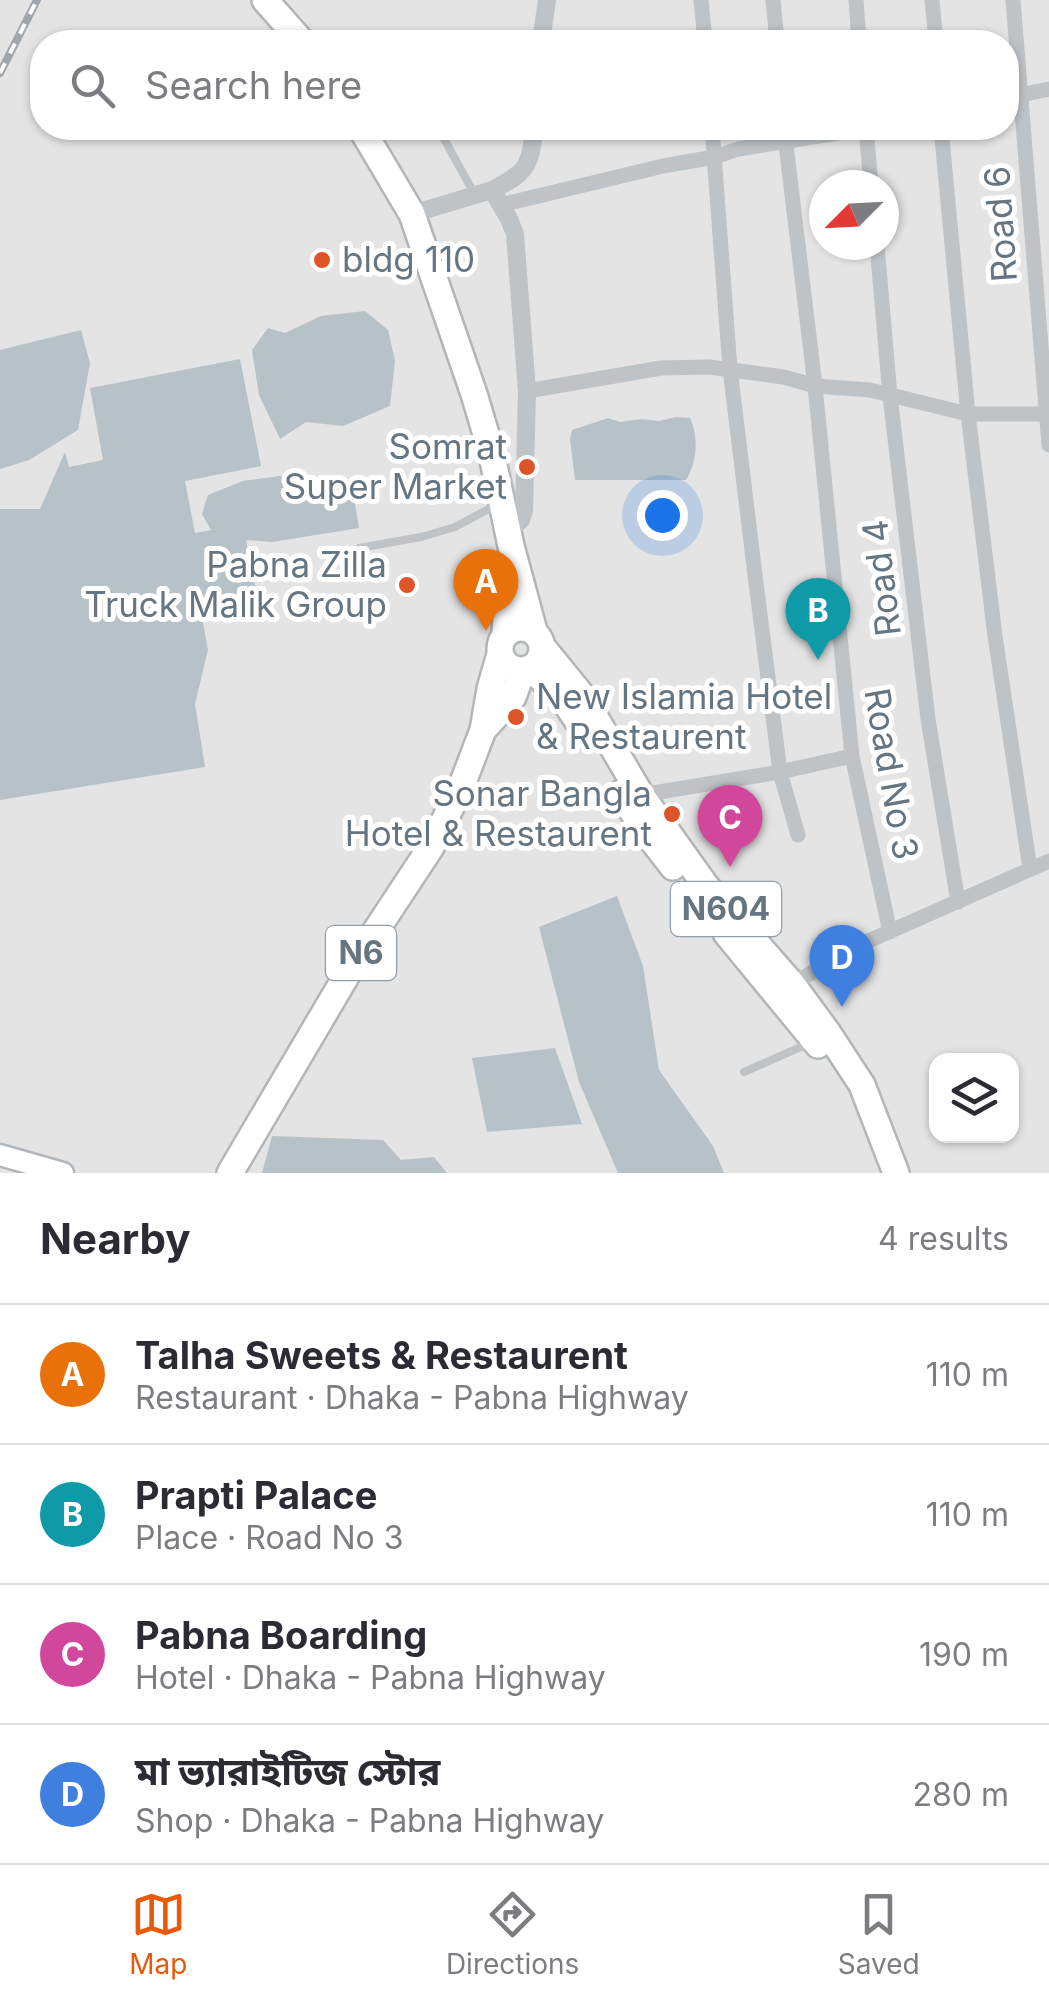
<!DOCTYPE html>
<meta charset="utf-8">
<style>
:root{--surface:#fff;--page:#f2f2f3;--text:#2b2b33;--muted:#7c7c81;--line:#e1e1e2;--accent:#ea580c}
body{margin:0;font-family:Inter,"Noto Sans Bengali",sans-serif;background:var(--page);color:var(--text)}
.controls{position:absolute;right:30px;bottom:30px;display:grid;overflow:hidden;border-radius:20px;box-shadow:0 2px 8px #0004}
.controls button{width:90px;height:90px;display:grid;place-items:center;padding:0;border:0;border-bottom:2px solid var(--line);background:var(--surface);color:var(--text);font:50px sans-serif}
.compass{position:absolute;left:809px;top:170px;width:90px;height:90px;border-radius:50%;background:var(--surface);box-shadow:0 2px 8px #0004;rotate:246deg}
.you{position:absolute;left:662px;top:515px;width:35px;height:35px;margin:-25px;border:8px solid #fff;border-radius:50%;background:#1a73e8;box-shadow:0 0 0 15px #1a73e833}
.badge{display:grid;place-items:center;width:65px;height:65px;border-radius:50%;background:var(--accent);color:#fff;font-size:32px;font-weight:700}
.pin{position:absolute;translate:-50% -82px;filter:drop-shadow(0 2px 5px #0008)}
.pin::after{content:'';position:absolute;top:52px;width:35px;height:30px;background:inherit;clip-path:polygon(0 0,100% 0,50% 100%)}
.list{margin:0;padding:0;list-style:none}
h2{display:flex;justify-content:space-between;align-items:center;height:130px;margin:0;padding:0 40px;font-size:42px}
h2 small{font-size:32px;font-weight:400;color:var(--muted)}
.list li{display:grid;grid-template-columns:65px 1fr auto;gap:30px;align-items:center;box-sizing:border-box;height:140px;padding:0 40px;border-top:2px solid var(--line)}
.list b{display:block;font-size:38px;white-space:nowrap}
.list p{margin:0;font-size:32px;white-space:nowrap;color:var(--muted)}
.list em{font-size:32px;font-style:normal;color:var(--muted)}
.icon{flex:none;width:55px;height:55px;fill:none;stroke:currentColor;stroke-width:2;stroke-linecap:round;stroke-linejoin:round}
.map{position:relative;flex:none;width:1049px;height:1173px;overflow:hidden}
.search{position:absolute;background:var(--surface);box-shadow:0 2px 8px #0004;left:30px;right:30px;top:30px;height:110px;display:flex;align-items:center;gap:25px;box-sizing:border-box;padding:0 35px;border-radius:40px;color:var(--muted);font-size:38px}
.sheet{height:690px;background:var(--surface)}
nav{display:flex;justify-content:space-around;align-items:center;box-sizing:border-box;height:140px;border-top:2px solid var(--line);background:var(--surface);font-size:28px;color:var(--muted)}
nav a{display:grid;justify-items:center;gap:5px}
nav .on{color:var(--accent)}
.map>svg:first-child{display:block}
</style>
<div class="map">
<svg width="1049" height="1173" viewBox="0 0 1049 1173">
<rect width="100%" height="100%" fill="#f5f5f2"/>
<path fill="#e3e4e3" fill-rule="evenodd" d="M0,0H1049V1173H0ZM42,42H1006V128H42ZM824,185H884V245H824ZM936,1060H1012V1136H936Z"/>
<path fill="#b6c2c7" d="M365,311L388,330L395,361L390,406L343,426L306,422L280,439L259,395L252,350L268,328L285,333L321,316Z
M81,330L90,363L78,430L29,460L0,469V350Z
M240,359L261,466L185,481L195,533L211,530L202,514L208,495L243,481L280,476L351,479L359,528L272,542L246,540L256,590L199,601L208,650L195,704L205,767L0,800V509H40L65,452L69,467L103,460L90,388Z
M676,417L690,418C699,437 697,463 686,480H575L570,439L572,430L608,418L620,422L642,419L659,421Z
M617,896L643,966L659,1070L713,1146L724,1173H618L579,1082L539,927Z
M555,1048L582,1124L487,1132L472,1058Z
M272,1136L383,1140L401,1160L434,1157L447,1173H262Z"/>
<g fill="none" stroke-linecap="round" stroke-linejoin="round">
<g stroke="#b1b6bb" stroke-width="25">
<path id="secondary" d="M0,1155L63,1173"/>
</g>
<g stroke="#b2b6b9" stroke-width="30">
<path id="trunk" d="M265,0L302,42
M361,128L412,214L474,394L491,451L511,546L534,631
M500 649a21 21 0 1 1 42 0a21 21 0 1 1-42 0Z
M505,633L509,563
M544,649L583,697L641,795L706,886L792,984L828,1033L862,1085L896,1173
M531,668L567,705L588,737
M483,730L513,697L523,670
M621,793L642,827L673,867
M726,933L818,1045
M230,1173L348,973L431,847L462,785L483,730L490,689L500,654"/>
</g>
<path stroke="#bfc3c6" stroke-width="8" d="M438,128L475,195
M359,548L421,537L455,527L498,504
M601,839C613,849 626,836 638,830
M744,1072L812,1042"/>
<path stroke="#bfc3c6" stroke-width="15" d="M701,0L705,42
M773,0L777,42
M856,0L859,42
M932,0L936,42
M1013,0L1049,445
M1006,98L1049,89
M712,128L730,369L755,575L780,772L798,835
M784,128L815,386L852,756L890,932
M866,128L871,185
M941,128L968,414L995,636L1030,869
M501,205L663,166L715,157L738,149L869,128
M877,245L890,396L928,719L958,902
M527,391L661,368L709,367L784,377L815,386L870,390L968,414H1049
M641,795L780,772L852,756
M792,984L866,942L1049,861"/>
<path stroke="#bfc3c6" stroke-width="18" d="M541,42L547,0
M412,214L492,190
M508,530L521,520L524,511L527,391L515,234L509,219L492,190C527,173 531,165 534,128"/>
<use href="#secondary" stroke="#fff" stroke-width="20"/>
<use href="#trunk" stroke="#fff" stroke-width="25"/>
<g stroke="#a0a6ab" stroke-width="8">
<path id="rail" d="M0,73L37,0"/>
</g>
<use href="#rail" stroke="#fff" stroke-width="4" stroke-dasharray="11" stroke-linecap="butt"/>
</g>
<g fill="#df5328" stroke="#fff" stroke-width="4">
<circle cx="322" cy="260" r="10"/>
<circle cx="527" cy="467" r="10"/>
<circle cx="407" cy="585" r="10"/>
<circle cx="516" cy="717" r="10"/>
<circle cx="672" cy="814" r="10"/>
</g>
<g text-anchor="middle" stroke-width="10" stroke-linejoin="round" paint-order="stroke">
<g fill="#fff" stroke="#939ea8" stroke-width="2.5">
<rect x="671" y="882" width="110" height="54" rx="8"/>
<rect x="326" y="926" width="70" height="54" rx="8"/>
</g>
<g font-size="32" font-weight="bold" fill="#657582">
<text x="726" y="920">N604</text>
<text x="361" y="964">N6</text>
</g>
<g font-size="35" fill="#657582" stroke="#fff">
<text transform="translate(1001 224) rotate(-94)" y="12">Road 6</text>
<text transform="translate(882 578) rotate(-97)" y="12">Road 4</text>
<text transform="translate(891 774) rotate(80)" y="12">Road No 3</text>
</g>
<g font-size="35" fill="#657582" stroke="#fff" text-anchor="end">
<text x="342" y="272" text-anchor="start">bldg 110</text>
<text x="507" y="459">Somrat<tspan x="507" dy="40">Super Market</tspan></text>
<text x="387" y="577">Pabna Zilla<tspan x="387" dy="40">Truck Malik Group</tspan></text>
<text x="536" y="709" text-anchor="start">New Islamia Hotel<tspan x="536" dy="40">&amp; Restaurent</tspan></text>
<text x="652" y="806">Sonar Bangla<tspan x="652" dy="40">Hotel &amp; Restaurent</tspan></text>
</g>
</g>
</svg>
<div class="controls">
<button><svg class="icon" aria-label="layers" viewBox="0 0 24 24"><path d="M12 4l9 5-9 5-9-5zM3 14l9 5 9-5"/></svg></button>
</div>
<svg class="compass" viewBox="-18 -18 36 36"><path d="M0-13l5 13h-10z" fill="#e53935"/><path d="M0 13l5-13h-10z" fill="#7c7c81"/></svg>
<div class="you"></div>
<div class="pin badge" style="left:486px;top:631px;background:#e8710a">A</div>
<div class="pin badge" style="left:818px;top:660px;background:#0f9aa8">B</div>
<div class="pin badge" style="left:730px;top:867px;background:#d1479c">C</div>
<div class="pin badge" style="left:842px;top:1007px;background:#3f7fe0">D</div>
<div class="search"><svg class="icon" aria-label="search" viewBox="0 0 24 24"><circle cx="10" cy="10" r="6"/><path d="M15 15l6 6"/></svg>Search here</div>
</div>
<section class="sheet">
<h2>Nearby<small>4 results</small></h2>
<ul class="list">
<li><span class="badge" style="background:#e8710a">A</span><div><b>Talha Sweets &amp; Restaurent</b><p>Restaurant · Dhaka - Pabna Highway</p></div><em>110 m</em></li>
<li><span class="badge" style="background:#0f9aa8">B</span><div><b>Prapti Palace</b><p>Place · Road No 3</p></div><em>110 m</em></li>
<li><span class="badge" style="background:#d1479c">C</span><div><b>Pabna Boarding</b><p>Hotel · Dhaka - Pabna Highway</p></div><em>190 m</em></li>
<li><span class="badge" style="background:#3f7fe0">D</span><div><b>মা ভ‍্যারাইটিজ স্টোর</b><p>Shop · Dhaka - Pabna Highway</p></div><em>280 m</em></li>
</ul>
</section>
<nav>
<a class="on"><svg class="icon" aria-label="map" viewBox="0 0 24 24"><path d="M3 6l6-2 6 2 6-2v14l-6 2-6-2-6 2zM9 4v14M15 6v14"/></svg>Map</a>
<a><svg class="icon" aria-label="directions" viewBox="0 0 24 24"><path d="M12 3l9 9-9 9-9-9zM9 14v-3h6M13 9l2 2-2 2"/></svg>Directions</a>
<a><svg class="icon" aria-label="saved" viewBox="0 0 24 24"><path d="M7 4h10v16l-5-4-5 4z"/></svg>Saved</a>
</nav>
